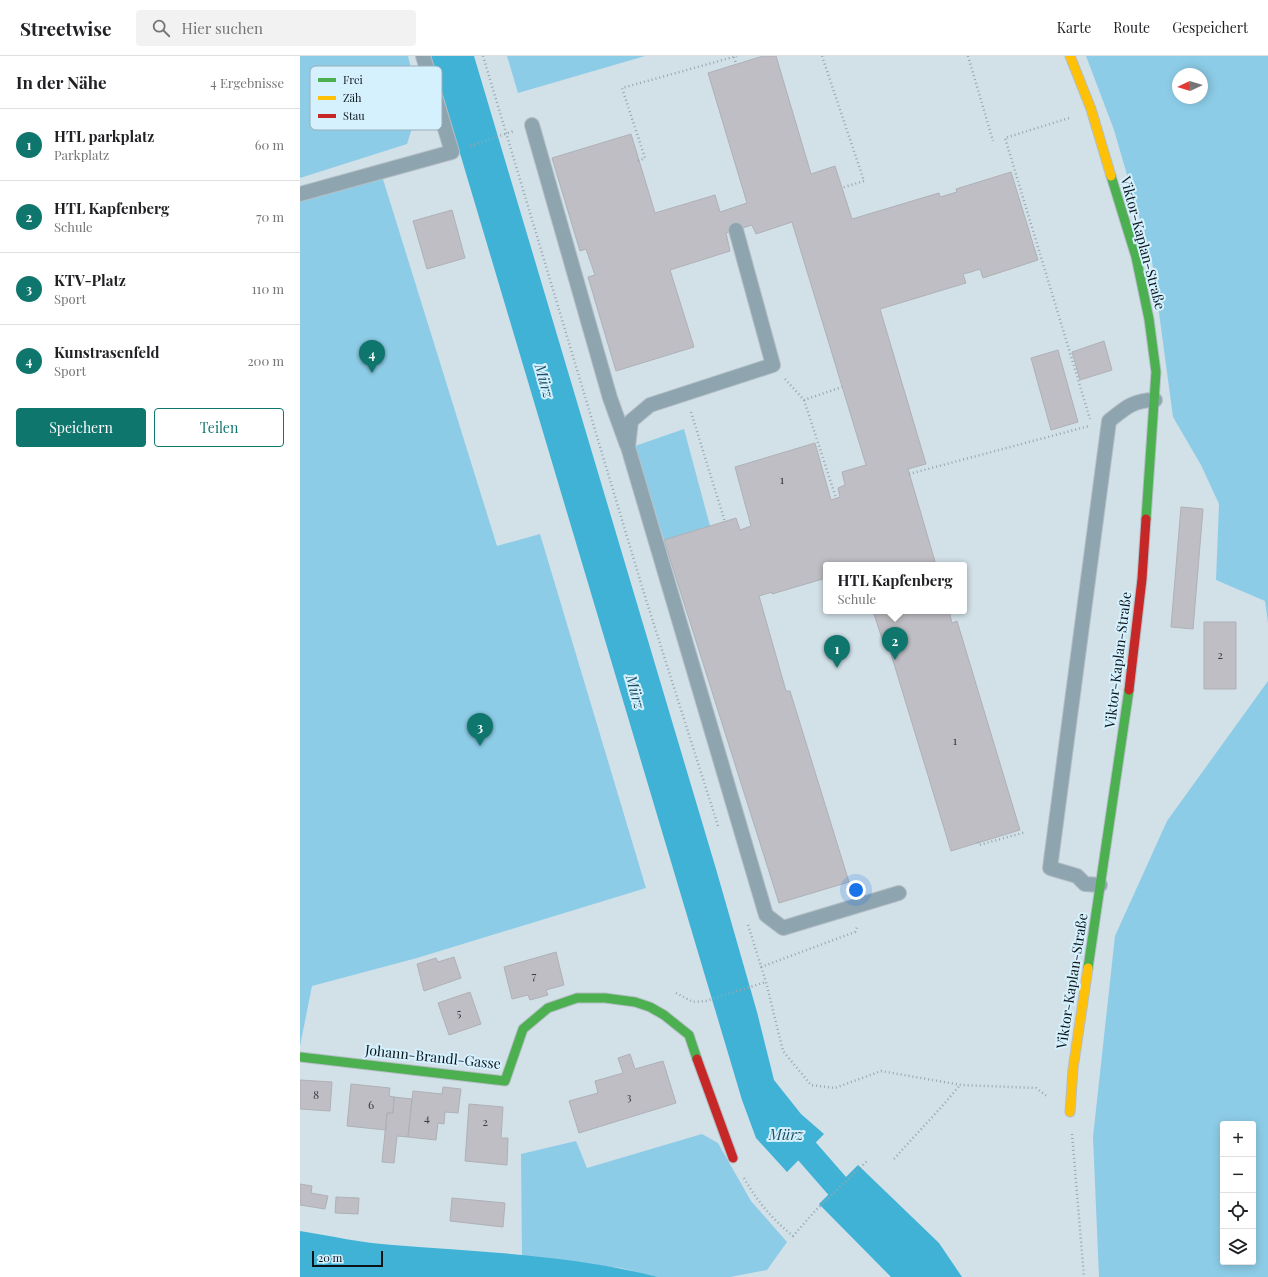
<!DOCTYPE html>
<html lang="de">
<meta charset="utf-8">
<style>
:root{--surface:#fff;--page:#f2f2f2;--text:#202124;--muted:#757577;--line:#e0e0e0;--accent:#0f766e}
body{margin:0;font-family:"Playfair Display",serif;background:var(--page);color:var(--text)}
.controls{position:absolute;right:12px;bottom:12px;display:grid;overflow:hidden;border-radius:4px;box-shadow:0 2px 10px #0003}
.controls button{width:36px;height:36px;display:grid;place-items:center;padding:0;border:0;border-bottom:1px solid var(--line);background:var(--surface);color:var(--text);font:20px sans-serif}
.compass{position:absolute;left:872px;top:12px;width:36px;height:36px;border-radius:50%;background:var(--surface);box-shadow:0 2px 10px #0003;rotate:266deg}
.scale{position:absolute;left:12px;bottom:10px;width:71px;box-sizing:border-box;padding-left:4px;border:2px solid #0a1318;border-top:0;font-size:11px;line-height:14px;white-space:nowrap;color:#0a1318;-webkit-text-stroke:3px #d6f1fe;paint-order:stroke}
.you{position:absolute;left:556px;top:834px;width:14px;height:14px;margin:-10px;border:3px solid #fff;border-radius:50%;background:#1a73e8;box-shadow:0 0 0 6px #1a73e833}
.badge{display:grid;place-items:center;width:26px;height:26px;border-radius:50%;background:var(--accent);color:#fff;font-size:13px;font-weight:700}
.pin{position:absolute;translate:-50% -33px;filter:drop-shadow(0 1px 2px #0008)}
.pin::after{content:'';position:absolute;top:21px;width:14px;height:12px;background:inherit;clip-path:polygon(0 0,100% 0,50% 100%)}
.popup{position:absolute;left:523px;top:506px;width:144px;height:52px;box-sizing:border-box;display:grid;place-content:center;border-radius:4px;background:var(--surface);filter:drop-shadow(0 1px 3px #0005);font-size:13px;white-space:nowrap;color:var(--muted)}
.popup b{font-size:15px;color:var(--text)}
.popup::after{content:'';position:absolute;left:50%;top:100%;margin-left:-8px;border:8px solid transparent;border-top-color:var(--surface)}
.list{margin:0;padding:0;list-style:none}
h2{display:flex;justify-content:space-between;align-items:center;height:52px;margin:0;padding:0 16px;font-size:17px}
h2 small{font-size:13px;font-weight:400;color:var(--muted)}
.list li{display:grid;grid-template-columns:26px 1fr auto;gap:12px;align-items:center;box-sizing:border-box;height:72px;padding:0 16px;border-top:1px solid var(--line)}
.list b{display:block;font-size:15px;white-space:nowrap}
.list p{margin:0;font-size:13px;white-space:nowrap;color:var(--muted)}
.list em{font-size:13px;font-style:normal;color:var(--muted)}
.actions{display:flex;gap:8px;padding:12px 16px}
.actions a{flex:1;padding:9px 0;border:1px solid var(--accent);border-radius:4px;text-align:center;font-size:14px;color:var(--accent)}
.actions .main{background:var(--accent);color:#fff}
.icon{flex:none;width:22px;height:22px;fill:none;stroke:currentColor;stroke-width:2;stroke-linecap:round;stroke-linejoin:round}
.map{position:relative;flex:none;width:968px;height:1221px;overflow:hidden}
header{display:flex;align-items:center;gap:24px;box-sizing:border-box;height:56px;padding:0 20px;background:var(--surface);border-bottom:1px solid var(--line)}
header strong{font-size:19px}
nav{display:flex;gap:22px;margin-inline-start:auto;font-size:14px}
.search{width:280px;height:36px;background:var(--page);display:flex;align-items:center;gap:10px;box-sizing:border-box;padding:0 14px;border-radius:4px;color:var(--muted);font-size:15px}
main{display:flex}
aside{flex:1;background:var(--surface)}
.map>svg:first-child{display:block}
</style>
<header>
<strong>Streetwise</strong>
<div class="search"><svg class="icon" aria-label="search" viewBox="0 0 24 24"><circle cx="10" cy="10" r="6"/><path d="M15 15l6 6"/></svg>Hier suchen</div>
<nav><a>Karte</a><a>Route</a><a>Gespeichert</a></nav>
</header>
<main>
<aside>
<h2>In der Nähe<small>4 Ergebnisse</small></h2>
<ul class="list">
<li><span class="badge">1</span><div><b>HTL parkplatz</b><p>Parkplatz</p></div><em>60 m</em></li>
<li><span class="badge">2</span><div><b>HTL Kapfenberg</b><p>Schule</p></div><em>70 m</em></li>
<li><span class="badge">3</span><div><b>KTV-Platz</b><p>Sport</p></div><em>110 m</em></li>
<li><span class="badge">4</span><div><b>Kunstrasenfeld</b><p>Sport</p></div><em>200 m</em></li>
</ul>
<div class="actions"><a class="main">Speichern</a><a>Teilen</a></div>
</aside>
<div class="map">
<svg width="968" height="1221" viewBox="0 0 968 1221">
<rect width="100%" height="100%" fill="#d2e0e8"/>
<path fill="#8dcce7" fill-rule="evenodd" d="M0,0H108L120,47L107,88L0,122Z
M207,0H345L218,37Z
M786,0H968V567L965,545L916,524L919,448L901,409L873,361L852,205L814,74ZM878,18H902V42H878Z
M82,120L197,490L240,478L346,832L117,902L12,930L0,990V145Z
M384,373L410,470L364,484L335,390Z
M968,625V1221H799L793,1081L815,880L867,765ZM923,1068H953V1206H923Z
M402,1078L418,1087L451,1145L487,1186L467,1214L430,1221H358L321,1212L222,1200L221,1098L276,1085L287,1112Z"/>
<path fill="#3fb2d6" d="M131,0H174L416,813L457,956L474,1024L501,1058L524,1078L487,1116L456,1082L442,1044Z
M558,1109L639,1187L662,1221H591L519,1148Z
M0,1175C31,1180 62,1187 93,1189C181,1196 272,1199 358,1221H0Z"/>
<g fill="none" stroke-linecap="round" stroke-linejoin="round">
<path stroke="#3fb2d6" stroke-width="25" d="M484,1069L560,1156"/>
</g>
<path fill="#bebec4" stroke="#afb1b6" d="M463,0H476L511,118L535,110L552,163L639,137L640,141L657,136L656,133L711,116L738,204L683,222L680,213L671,216L663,218L666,227L580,253L626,408L608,413L636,509H526V522L472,538V536L459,540L486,635H490L549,826L479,847L364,484L436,462L440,474L451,470L435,411L515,387L531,444L540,441L538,432L545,429L542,416L566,409L492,166L456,178L452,169L426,177L430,195L370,214L394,291L316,315L288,221L295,219L286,193L280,195L252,102L331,78L355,157L415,139L420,156L447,147L408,17Z
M152,154L165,202L127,213L113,165Z
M804,285L812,314L780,324L772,296Z
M758,294L778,366L751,374L731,302Z
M881,451L903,453L893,573L871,571Z
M573,555H649L652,567L657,565L720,774L651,795L588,588L584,589Z
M904,566H936V633H904Z
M256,896L264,929L246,934L248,939L230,944L228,939L212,943L204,911Z
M154,901L161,922L124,935L117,908L136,902L138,906Z
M170,936L181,968L149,979L138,947Z
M330,998L335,1013L363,1005L376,1047L279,1077L269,1045L298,1037L295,1025L323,1017L318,1002Z
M0,1024L32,1026L30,1055L0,1053Z
M51,1028L90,1032L89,1040L94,1041L93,1057H87L86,1074L47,1070Z
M143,1031L161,1033L158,1057L145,1056L144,1068L138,1067L136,1084L108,1081L113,1035L142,1038Z
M94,1041L112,1043L108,1081L97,1080L94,1107L82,1106L87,1057H93Z
M169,1048L203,1051L201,1082H208L207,1109L165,1105Z
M0,1128L12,1130L11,1137L28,1140L25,1153L0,1149Z
M36,1141L59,1142L58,1158L35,1157Z
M152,1142L205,1147L203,1171L150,1165Z"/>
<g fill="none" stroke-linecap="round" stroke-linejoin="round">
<g stroke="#b4bec5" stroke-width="16">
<path id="lane" d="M232,69L310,342L327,389
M0,138L152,96L123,0
M436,174L473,309L350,349L331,365L328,391L466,859L483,872L599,837
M800,829L785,828L777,820L750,812L809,365C825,352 833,344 855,344"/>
</g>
<g stroke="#b4bec5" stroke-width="11">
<path id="fast" d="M811,120L836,201L849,263L856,316L846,463
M788,912L829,634
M0,1001L205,1025L223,973L248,952L277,942H305L335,946L350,951L364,959L389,979L397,1003"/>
</g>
<g stroke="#b4bec5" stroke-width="11">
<path id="slow" d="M770,0L791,53L811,120
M770,1056L773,1013L788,912"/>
</g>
<g stroke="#b4bec5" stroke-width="11">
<path id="jam" d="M829,634L842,523L846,463
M397,1003L433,1102"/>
</g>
<path stroke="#96a7af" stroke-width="2.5" stroke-dasharray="1 3" stroke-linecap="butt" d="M183,0L343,534L418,770
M522,0L564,125L541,132
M668,0L693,85
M434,1L436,8
M769,62L705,82L790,363
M170,90L214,75
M338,105L345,102L322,32L437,0
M485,323L504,344L542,331
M504,344L536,442
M391,356L425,466
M609,418L789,370
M678,786L679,789L726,776
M448,869L466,926L483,995L511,1029L535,1032L581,1015L661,1029L736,1032L748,1041
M461,911L555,876L558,869
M376,937L393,946L406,945L466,926
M772,1078L784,1221
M594,1103C616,1078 639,1055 660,1029
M444,1122C457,1145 472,1163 493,1180L515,1155L568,1104"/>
<use href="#lane" stroke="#8ea5b0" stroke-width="14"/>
<use href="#fast" stroke="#4caf50" stroke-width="9"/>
<use href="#slow" stroke="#ffc107" stroke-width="9"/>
<use href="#jam" stroke="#c62828" stroke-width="9"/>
</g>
<g text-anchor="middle" stroke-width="4" stroke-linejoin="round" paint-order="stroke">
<g font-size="12" fill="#373e43">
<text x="482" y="428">1</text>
<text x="920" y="603">2</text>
<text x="655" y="689">1</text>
<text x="234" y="924">7</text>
<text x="159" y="961">5</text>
<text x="16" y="1043">8</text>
<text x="329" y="1045">3</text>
<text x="71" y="1053">6</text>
<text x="127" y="1066">4</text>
<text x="185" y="1070">2</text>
</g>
<g font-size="14" fill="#0a1318" stroke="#d6f1fe">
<text transform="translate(843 187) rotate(75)" y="5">Viktor-Kaplan-Straße</text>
<text transform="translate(818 604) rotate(-83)" y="5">Viktor-Kaplan-Straße</text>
<text transform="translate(772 925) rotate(-81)" y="5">Viktor-Kaplan-Straße</text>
<text transform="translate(133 1001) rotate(6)" y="5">Johann-Brandl-Gasse</text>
</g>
<g font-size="15" font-style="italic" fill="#1e5065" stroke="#d6f1fe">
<text transform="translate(244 325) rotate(74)" y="5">Mürz</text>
<text transform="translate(335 636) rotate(74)" y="5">Mürz</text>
<text x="486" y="1084">Mürz</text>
</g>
</g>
<rect x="10" y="10" width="132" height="64" rx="6" fill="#d6f1fe" stroke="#99aeb9" stroke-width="1"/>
<rect x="18" y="22" width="18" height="4" fill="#4caf50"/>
<rect x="18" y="40" width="18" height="4" fill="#ffc107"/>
<rect x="18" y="58" width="18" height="4" fill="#c62828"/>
<g font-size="11" fill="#0a1318">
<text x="43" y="28">Frei</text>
<text x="43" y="46">Zäh</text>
<text x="43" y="64">Stau</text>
</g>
</svg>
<div class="controls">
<button>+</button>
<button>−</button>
<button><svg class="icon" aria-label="locate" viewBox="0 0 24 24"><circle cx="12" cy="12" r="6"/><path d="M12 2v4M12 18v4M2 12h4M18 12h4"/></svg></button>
<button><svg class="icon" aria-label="layers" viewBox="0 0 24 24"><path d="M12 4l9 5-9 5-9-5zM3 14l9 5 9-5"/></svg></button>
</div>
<svg class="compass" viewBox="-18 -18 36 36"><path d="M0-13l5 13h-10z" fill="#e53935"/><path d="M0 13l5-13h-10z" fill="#757577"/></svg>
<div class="scale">20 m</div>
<div class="you"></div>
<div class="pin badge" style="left:537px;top:612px">1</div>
<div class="pin badge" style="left:595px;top:604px">2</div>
<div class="popup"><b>HTL Kapfenberg</b>Schule</div>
<div class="pin badge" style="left:180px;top:690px">3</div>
<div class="pin badge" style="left:72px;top:317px">4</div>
</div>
</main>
